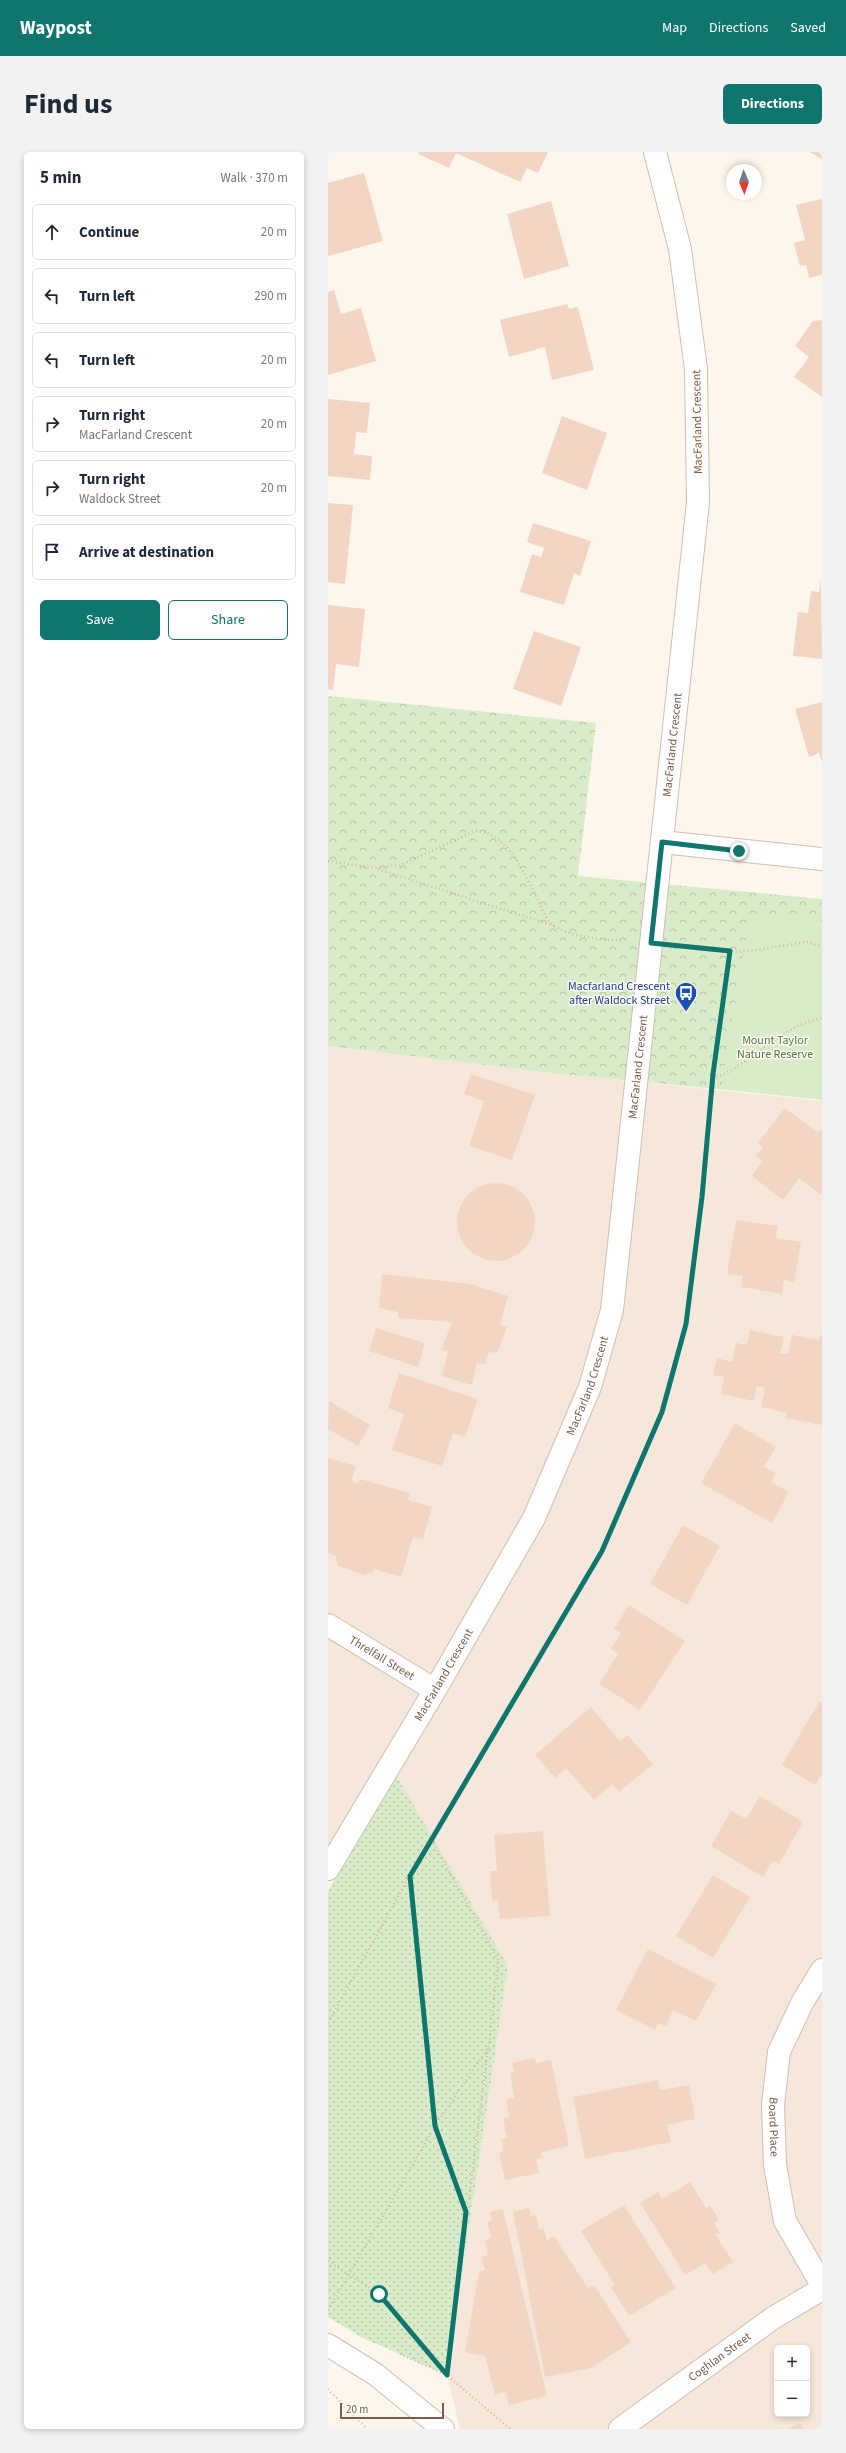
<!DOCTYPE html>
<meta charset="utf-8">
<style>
:root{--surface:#fff;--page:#f2f2f3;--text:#1f2937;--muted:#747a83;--line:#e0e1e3;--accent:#0f766e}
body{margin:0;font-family:"Source Sans 3",sans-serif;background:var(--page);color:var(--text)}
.controls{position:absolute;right:12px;bottom:12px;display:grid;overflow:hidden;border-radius:6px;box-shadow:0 2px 6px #0003}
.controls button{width:36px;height:36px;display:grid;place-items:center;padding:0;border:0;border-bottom:1px solid var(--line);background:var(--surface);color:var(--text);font:20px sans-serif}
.compass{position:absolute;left:398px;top:12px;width:36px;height:36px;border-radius:50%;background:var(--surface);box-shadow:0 2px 6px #0003;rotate:178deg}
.scale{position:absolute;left:12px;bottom:10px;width:104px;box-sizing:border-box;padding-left:4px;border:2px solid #7a5c4d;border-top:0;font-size:11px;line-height:14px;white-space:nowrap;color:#7a5c4d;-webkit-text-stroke:3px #fffaf3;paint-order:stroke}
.stop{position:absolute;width:12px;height:12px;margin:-9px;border:3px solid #0f766e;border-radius:50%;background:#fff}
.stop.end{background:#0f766e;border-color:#fff;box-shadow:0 1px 4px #0008}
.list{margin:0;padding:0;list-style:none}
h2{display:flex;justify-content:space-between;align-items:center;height:52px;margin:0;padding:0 16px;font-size:17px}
h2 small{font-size:13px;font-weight:400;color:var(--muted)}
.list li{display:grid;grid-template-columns:26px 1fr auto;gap:12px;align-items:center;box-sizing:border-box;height:56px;margin:0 8px 8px;padding:0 8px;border:1px solid var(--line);border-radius:6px}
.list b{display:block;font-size:15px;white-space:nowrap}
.list p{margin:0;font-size:13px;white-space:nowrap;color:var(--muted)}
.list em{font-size:13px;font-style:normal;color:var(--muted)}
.actions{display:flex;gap:8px;padding:12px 16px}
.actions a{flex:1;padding:9px 0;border:1px solid var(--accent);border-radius:6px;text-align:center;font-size:14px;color:var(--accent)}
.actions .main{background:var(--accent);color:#fff}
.icon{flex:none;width:22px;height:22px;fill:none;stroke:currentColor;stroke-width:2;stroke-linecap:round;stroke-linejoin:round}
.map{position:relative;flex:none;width:494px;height:2277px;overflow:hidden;border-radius:6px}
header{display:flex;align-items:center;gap:24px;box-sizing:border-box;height:56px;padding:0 20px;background:var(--accent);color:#fff}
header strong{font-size:19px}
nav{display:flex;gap:22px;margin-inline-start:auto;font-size:14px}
.intro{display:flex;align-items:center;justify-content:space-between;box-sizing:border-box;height:96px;padding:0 24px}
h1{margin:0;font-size:28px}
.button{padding:10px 18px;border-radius:6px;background:var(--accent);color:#fff;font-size:14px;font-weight:700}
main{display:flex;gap:24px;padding:0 24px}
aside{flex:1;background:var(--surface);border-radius:6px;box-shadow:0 2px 6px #0003}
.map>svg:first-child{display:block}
</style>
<header>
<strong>Waypost</strong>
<nav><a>Map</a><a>Directions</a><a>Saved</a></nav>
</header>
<div class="intro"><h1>Find us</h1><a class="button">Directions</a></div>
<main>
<aside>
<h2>5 min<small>Walk · 370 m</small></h2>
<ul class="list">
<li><svg class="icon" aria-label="ahead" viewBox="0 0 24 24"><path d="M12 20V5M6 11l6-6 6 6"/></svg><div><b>Continue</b></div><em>20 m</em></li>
<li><svg class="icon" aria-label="left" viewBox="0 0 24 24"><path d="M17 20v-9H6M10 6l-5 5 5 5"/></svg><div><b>Turn left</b></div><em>290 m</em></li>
<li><svg class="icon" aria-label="left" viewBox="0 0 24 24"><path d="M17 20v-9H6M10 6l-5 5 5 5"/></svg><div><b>Turn left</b></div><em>20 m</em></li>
<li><svg class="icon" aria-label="right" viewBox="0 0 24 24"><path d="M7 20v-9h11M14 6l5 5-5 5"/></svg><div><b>Turn right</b><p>MacFarland Crescent</p></div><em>20 m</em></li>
<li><svg class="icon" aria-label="right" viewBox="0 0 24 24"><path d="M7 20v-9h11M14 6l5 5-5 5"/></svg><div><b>Turn right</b><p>Waldock Street</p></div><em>20 m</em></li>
<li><svg class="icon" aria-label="arrive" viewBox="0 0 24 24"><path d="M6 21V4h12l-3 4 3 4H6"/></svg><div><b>Arrive at destination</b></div></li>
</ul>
<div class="actions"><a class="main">Save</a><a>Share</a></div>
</aside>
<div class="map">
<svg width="494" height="2277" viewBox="0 0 494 2277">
<defs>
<pattern id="grass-dots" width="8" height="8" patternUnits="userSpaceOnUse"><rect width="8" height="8" fill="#d8ecc9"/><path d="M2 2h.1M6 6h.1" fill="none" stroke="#b4c2a5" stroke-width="1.8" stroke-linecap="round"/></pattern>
<pattern id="forest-crowns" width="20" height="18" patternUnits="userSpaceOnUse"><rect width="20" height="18" fill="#d8ecc9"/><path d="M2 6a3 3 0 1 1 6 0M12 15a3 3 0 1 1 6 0" fill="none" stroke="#b4c2a5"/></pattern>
</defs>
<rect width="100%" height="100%" fill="#fdf6ec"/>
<path fill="#f5e8da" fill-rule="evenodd" d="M0,894L233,922L494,949V2277H132L119,2223L180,1814L0,1717ZM449,2196H479V2262H449Z"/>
<path fill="url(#grass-dots)" d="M62,1613L180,1814L119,2223L35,2186L0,2165V1740Z"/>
<path fill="url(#forest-crowns)" d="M0,544L268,571L250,724L494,747V947L233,922L0,894Z"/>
<path fill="#d8ecc9" d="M422,762L494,769V948L393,937Z"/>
<path fill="#f3d5c3" d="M91,0H220L210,21L199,16L192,30L128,1L121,16L90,2Z
M481,0H494V7Z
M36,21L55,89L0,104V31Z
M494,47V123L481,126L478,113L472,114L466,91L477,88L468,53Z
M223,49L241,114L196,127L179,62Z
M6,138L13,162L33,156L48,209L0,223V140Z
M239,152L241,157L250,155L266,218L224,228L217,195L181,205L172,168Z
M494,168V245L466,225L481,205L467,194L485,169Z
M0,247L42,251L39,281L28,280L26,302L44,304L42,328L0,324Z
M234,264L279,281L259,338L214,321Z
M0,351L25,353L17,432L0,430Z
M205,371L263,389L252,424L246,421L236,453L192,440L204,402L213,405L216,396L199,390Z
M493,425L494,507L465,504L470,460L480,461L483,439L491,440Z
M0,453L37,457L31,515L8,512L5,538L0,537Z
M206,479L253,495L233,554L185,537Z
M494,550V611L491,601L481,605L467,557Z
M143,922L207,943L184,1008L141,994L156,949L136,942Z
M457,956L489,980L494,978V1039L492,1042L471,1026L455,1048L424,1024L434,1009L428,1004L435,995L430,991Z
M129 1070a39 39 0 1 1 78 0a39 39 0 1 1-78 0Z
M408,1068L450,1074L448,1086L473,1090L466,1130L456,1128L454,1142L413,1135L415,1124L399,1122Z
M54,1122L142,1132L180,1144L172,1173L179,1175L169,1201L161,1200L157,1212L149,1211L144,1233L114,1224L120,1199L113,1198L124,1170L70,1166V1160L51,1156Z
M48,1176L97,1191L90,1215L41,1199Z
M422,1178L456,1185L452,1201L460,1202L464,1183L491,1188L492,1183L494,1184V1273L458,1266L459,1261L433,1255L437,1236L429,1234L426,1249L393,1242L396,1225L385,1223L389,1206L404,1210L408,1191L419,1193Z
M71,1221L150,1247L137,1285L125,1281L114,1314L64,1298L76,1262L60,1256Z
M1,1249L42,1273L30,1294L0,1277Z
M407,1271L448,1295L436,1315L448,1321L443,1330L461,1340L444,1371L373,1331Z
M0,1306L28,1314L23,1330L30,1332L32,1327L82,1341L80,1348L104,1355L95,1387L85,1385L73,1425L46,1417L45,1420L37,1423L10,1414L8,1404L0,1401Z
M355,1373L392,1394L359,1453L322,1432Z
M301,1453L357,1489L312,1558L271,1532L290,1502L283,1497L293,1481L286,1477Z
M491,1550L494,1552V1622L487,1633L454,1613Z
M263,1555L292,1589L300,1583L325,1612L291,1640L284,1632L266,1648L238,1616L227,1626L207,1603Z
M432,1644L475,1670L451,1712L445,1709L435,1725L383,1694L403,1659L418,1667Z
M215,1679L222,1764L172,1767L170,1748L164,1749L162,1719H169L166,1683Z
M385,1723L422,1745L385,1806L348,1784Z
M320,1797L388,1832L368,1869L345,1858L338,1874L330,1871L327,1878L288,1858Z
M207,1906L208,1911L223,1908L241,1994L213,2000L215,2006L208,2007L211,2021L177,2028L171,2001L175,2000L173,1987L179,1986L175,1966L181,1965L178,1947L186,1946L182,1921L186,1920L184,1911Z
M330,1928L332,1938L361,1933L367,1967L339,1973L343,1990L257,2007L245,1945Z
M362,2030L378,2056L382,2053L391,2068L386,2071L392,2081L387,2082L405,2110L385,2122L377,2111L357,2123L312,2051L330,2040L334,2047Z
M296,2053L348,2136L301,2164L283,2135L287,2133L253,2079Z
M201,2056L203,2064L208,2063L211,2078L216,2076L219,2089L226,2084L260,2136L266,2133L303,2190L263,2216L217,2225L185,2060Z
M175,2057L219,2244L181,2253L178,2240L167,2243L157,2204L137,2200L151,2120L157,2118L153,2105L160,2103L157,2088L163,2086L159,2069H164L162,2060Z
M472,2271L475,2277H460Z"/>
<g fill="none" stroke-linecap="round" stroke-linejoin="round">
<g stroke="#d1beb0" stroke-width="24">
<g id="minor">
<path d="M334,690L494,707"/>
<path id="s1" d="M0,1473L107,1538"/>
<path id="s2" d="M0,1717L107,1538L206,1366L262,1235L284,1158L370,350L368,217L352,97L327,0"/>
<path id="s3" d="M494,1818L474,1851L451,1900L445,1953L447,2013L457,2069L494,2133"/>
<path d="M0,2193L47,2222L115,2277"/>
<path id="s4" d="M292,2277L445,2166L494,2137"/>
</g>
</g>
<path stroke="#d9b8a5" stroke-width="2.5" stroke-dasharray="1 3" stroke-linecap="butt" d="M0,709L47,716L73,713L147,679C181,680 197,724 211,750C215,759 219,770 228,775C247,786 272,787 294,789
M50,717L226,774
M352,794L414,800L479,790L494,795
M385,927C425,911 451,875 494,866
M82,1724L107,1974L138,2059
M0,1871L102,1687
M0,2109L51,2142L119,2223L182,2277
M0,2158L107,1974L161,1894L170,1808L103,1687L274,1399L333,1259L358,1172L374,1045L385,923L402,799
M72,2202L119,2223L160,1896
M0,2237L39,2277"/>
<use href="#minor" stroke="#fff" stroke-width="22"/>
</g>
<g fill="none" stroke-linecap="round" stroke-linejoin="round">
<path stroke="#0f766e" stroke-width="5" d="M51,2142L119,2223L138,2060L107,1974L82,1724L274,1399L334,1260L358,1172L374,1045L385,922L402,799L323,791L334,690L411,699"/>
</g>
<defs>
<g id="bus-pin" transform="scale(1.15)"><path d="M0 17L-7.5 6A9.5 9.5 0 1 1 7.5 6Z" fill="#1a4fb4" stroke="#fffaf3"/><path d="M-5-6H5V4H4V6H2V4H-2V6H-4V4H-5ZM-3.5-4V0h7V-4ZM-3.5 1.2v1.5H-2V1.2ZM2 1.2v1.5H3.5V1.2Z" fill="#fff"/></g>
</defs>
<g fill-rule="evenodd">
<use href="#bus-pin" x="358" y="841"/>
</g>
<g text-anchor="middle" stroke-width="3" stroke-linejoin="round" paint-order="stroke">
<g font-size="12" fill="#7a5c4d" stroke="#fffaf3">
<text transform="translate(369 270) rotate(-91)" y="4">MacFarland Crescent</text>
<text dy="4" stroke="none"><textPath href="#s2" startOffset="1198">MacFarland Crescent</textPath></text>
<text dy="4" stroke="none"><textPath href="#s2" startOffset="874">MacFarland Crescent</textPath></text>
<text dy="4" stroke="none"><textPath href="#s2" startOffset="550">MacFarland Crescent</textPath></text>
<text dy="4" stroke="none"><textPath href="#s1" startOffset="63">Threlfall Street</textPath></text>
<text dy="4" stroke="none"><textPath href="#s2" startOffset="226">MacFarland Crescent</textPath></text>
<text dy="4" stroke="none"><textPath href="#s3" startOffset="168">Board Place</textPath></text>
<text dy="4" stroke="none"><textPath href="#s4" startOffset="123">Coghlan Street</textPath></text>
</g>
<g font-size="12" fill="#164399" stroke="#fffaf3" text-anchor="end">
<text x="342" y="838">Macfarland Crescent<tspan x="342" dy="14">after Waldock Street</tspan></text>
</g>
<g font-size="12" fill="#537a41" stroke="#fffaf3">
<text x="447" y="892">Mount Taylor<tspan x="447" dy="14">Nature Reserve</tspan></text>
</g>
</g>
</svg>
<div class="controls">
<button>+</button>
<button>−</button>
</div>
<svg class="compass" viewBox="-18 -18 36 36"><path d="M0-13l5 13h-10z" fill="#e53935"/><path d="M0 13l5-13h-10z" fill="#747a83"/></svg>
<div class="scale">20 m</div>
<div class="stop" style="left:51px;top:2142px"></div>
<div class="stop end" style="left:411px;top:699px"></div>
</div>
</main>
